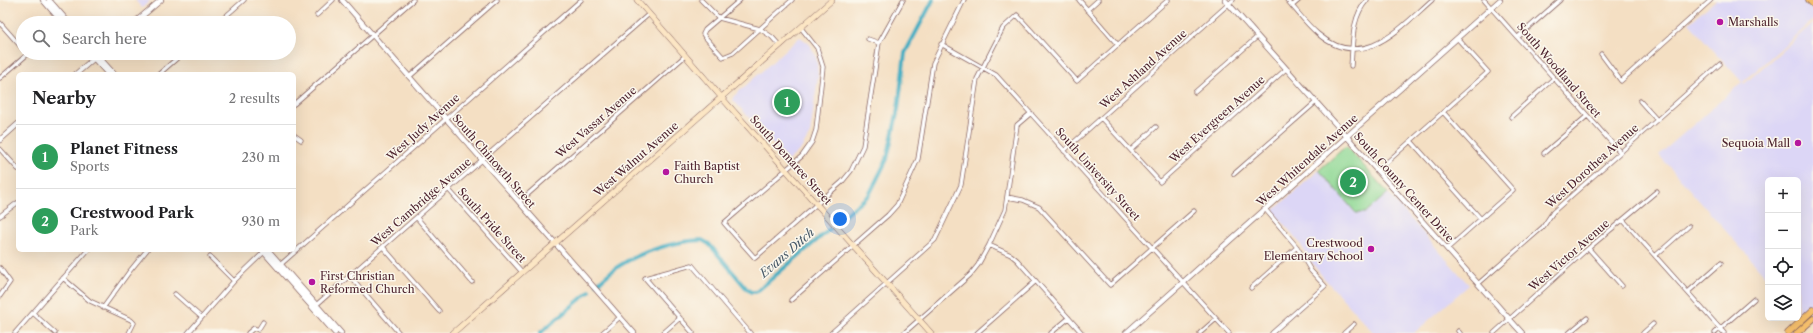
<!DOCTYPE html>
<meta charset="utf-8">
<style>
:root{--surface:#fff;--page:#f2f2f2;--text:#202124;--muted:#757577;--line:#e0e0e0;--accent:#b5179e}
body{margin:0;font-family:"Libre Caslon Text",serif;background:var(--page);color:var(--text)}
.controls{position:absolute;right:12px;bottom:12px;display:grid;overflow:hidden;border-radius:6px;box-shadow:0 4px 16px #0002}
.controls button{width:36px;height:36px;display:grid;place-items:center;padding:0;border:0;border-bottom:1px solid var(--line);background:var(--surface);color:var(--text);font:20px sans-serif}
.you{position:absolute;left:840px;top:219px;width:14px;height:14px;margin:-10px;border:3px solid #fff;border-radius:50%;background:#1a73e8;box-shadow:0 0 0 6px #1a73e833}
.badge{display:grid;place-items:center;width:26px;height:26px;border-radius:50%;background:var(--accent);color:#fff;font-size:13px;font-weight:700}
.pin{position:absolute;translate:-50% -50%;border:2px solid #fff;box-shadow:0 1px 4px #0006}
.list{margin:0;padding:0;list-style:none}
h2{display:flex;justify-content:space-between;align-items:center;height:52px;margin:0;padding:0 16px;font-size:17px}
h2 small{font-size:13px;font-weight:400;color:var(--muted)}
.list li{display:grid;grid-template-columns:26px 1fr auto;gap:12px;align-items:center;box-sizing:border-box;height:64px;padding:0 16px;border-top:1px solid var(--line)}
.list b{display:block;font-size:15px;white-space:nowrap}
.list p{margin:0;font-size:13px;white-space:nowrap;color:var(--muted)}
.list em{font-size:13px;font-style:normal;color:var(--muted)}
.icon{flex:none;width:22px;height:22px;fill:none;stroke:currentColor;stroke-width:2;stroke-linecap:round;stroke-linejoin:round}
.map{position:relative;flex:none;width:1813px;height:333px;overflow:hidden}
.search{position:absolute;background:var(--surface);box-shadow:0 4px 16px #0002;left:16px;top:16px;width:280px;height:44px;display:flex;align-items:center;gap:10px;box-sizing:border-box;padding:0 14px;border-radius:22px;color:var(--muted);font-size:15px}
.panel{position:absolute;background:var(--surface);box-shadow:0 4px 16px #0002;left:16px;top:72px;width:280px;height:180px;border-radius:6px}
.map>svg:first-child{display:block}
</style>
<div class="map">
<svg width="1813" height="333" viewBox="0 0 1813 333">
<rect width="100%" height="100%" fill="#fbf7ec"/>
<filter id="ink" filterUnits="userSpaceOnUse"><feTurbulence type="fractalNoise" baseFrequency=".025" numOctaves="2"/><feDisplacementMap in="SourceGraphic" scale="8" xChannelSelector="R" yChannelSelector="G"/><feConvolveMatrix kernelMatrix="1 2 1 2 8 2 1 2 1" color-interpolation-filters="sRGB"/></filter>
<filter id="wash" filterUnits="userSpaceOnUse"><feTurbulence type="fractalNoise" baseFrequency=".012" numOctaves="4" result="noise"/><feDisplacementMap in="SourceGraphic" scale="16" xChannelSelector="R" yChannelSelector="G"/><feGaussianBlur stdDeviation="0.9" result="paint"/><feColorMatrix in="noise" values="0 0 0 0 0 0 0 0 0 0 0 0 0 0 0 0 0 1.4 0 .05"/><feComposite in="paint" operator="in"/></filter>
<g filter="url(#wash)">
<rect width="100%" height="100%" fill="#f4dfc3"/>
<path fill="#dcd6f6" d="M135,0H151L142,8Z
M1716,0H1803L1813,11V20L1743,82L1744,84L1813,23V304L1800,315L1798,313V180H1768V279L1659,155L1742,82L1689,23Z
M800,37L807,42L814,52L817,61L818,77L810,134L801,149L788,161L733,100V97Z
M1319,170L1356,213H1365L1388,193L1469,285L1414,333H1374L1323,277L1312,263L1299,242L1273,211Z"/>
<path fill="#8fd894" stroke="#6c7c60" d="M1346,146L1388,193L1365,213H1356L1319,170Z"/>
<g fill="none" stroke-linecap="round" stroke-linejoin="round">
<path stroke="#43adc2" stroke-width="4" d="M839,220L869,195L887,159L898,109L905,53L933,0
M597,284C604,278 611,271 619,266C642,251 676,241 702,240L709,244L747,289L751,292H756L830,229
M540,333L590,291"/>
</g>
</g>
<g filter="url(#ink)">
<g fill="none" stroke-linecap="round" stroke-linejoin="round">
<g stroke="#866260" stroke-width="5">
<path id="minor" d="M701,0L719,18L760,29L772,37L780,46
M740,0L705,30L703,34L705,37L723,57L733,53L792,0
M1079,0L1118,45
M1287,0C1297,11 1306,24 1318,34C1363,72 1399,29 1432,0
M1484,0L1620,152
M1292,6L1299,0
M1087,10L1098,0
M317,15L333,0
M0,23L23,49
M218,23L244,0
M801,28L817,48L823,67L816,130L812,142L802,156L724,223L755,258L842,182L851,171L863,146L879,43L903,0
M1518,37L1560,0
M868,39L879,43
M941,44L996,75L1229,333
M1601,54L1621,81L1711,0
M1351,66C1353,43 1351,18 1367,0
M159,74L183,53
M409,77L497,0
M0,78L29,53
M1195,92L1257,37
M1640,101L1657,120
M294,104L413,0
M1443,112L1513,190L1447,249
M1511,117L1554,78
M1101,118L1160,182L1286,69
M294,135L301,140
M1411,141L1481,219
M0,149L18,169
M1131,150L1156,127
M1064,151L1233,0
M1544,153L1587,116
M1377,171L1488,72L1457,38
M1234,174L1316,102
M449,190L522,272
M1007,197L1023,200L1039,207L1110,285L1194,211
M519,202L685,56
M1265,209L1297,247L1311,271L1325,286L1272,333
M0,216L17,203
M417,218L472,282
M1623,220L1724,333
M989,245L1011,255L1017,260L1082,333
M383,247L439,311
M1589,249L1622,286
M1655,256L1689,226
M210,257L234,281
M280,265L581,0
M0,268L10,282L0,296
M350,276L399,333
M63,278L90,301L131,320L134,323L129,333
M1478,284L1543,227L1553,212L1720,64
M1251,288L1297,247
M1688,292L1721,263
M175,294L201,317
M791,300L888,215L897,205L918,159L933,63L964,0
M315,306L649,14
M103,308L129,272L147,250
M33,313L55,333
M1458,331L1460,333
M15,333L88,250
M188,333L234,281L265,251
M248,333L254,328L258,330L263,322
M602,333L620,317
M663,333L680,318
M693,333L645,278L692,265L750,333
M831,333L935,240L961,185L977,79L1003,28L1017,15L1077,81L1168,0
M904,333L970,275L978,265L989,245L1005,210L1017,125L1031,113
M977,333L1036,281
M1051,333L1069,318
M1200,333L1216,319
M1344,333L1354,324
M1494,333L1584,252L1657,191
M1569,333L1587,318
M1643,333L1653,324
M1715,333L1754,299"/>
</g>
<g stroke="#866260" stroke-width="6">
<path id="tertiary" d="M43,0L63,23
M49,0L69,23
M342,0L634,333
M1225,0L1522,333
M134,23L161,0
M89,53L108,74
M96,54L114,74
M76,74L100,53
M0,140L18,124
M262,250L335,333
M268,250L341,333
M1126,333L1500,0"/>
</g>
<g stroke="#866260" stroke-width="6">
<path id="secondary" d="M637,0L722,98L931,333
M453,333L832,0"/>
</g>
<g stroke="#866260" stroke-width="7">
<path id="primary" d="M1809,0L1813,4
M1788,333L1813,310
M1797,333L1813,319"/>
</g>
<use href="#minor" stroke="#fff" stroke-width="3.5"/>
<use href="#tertiary" stroke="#fff" stroke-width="4.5"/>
<use href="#secondary" stroke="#fce6c4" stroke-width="5"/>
<use href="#primary" stroke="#f7c06c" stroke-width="5.5"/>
</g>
</g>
<g fill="#b5179e" stroke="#fbf7ec" stroke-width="1.5">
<circle cx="1720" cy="22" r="4"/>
<circle cx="1798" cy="143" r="4"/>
<circle cx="666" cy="172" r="4"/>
<circle cx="1371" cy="249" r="4"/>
<circle cx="312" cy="282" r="4"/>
</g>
<g text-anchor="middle" stroke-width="3" stroke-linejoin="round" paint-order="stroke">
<g font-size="11" fill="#4a1f2b" stroke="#fbf7ec" text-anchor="start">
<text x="1728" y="26">Marshalls</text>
<text x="1790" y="147" text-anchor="end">Sequoia Mall</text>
<text x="674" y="170">Faith Baptist<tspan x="674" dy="13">Church</tspan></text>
<text x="1363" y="247" text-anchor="end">Crestwood<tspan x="1363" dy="13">Elementary School</tspan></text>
<text x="320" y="280">First Christian<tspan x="320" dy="13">Reformed Church</tspan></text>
</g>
<g font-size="11" fill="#4a1f2b" stroke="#fbf7ec">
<text transform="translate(1143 69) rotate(-42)" y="4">West Ashland Avenue</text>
<text transform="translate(1559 70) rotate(49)" y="4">South Woodland Street</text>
<text transform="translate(1217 119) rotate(-42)" y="4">West Evergreen Avenue</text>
<text transform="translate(596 122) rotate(-41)" y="4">West Vassar Avenue</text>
<text transform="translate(423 127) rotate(-42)" y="4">West Judy Avenue</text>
<text transform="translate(636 159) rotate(-41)" y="4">West Walnut Avenue</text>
<text transform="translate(791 160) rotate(48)" y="4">South Demaree Street</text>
<text transform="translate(1307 160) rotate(-42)" y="4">West Whitendale Avenue</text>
<text transform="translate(494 161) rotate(49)" y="4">South Chinowth Street</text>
<text transform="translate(1592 166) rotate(-42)" y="4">West Dorothea Avenue</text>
<text transform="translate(1098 174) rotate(48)" y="4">South University Street</text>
<text transform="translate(1404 187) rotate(48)" y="4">South County Center Drive</text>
<text transform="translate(421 202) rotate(-41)" y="4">West Cambridge Avenue</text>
<text transform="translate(492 225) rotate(48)" y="4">South Pride Street</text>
<text transform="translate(1569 255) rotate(-41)" y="4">West Victor Avenue</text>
</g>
<g font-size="12" font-style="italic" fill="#475867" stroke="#fbf7ec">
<text transform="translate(787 253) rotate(-41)" y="4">Evans Ditch</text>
</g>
</g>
</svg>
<div class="controls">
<button>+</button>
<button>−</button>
<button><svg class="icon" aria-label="locate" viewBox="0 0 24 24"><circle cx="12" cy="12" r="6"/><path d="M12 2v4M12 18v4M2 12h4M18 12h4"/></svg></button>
<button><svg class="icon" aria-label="layers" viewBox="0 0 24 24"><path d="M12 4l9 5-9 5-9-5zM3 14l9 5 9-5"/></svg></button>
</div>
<div class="you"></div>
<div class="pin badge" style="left:787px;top:102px;background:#2e9e5b">1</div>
<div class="pin badge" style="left:1353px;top:182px;background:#2e9e5b">2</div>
<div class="search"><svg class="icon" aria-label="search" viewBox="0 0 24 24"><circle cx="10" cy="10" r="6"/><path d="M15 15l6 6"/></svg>Search here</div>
<section class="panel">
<h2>Nearby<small>2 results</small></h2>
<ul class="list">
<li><span class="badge" style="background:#2e9e5b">1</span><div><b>Planet Fitness</b><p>Sports</p></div><em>230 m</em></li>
<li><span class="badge" style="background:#2e9e5b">2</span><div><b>Crestwood Park</b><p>Park</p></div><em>930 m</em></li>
</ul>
</section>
</div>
